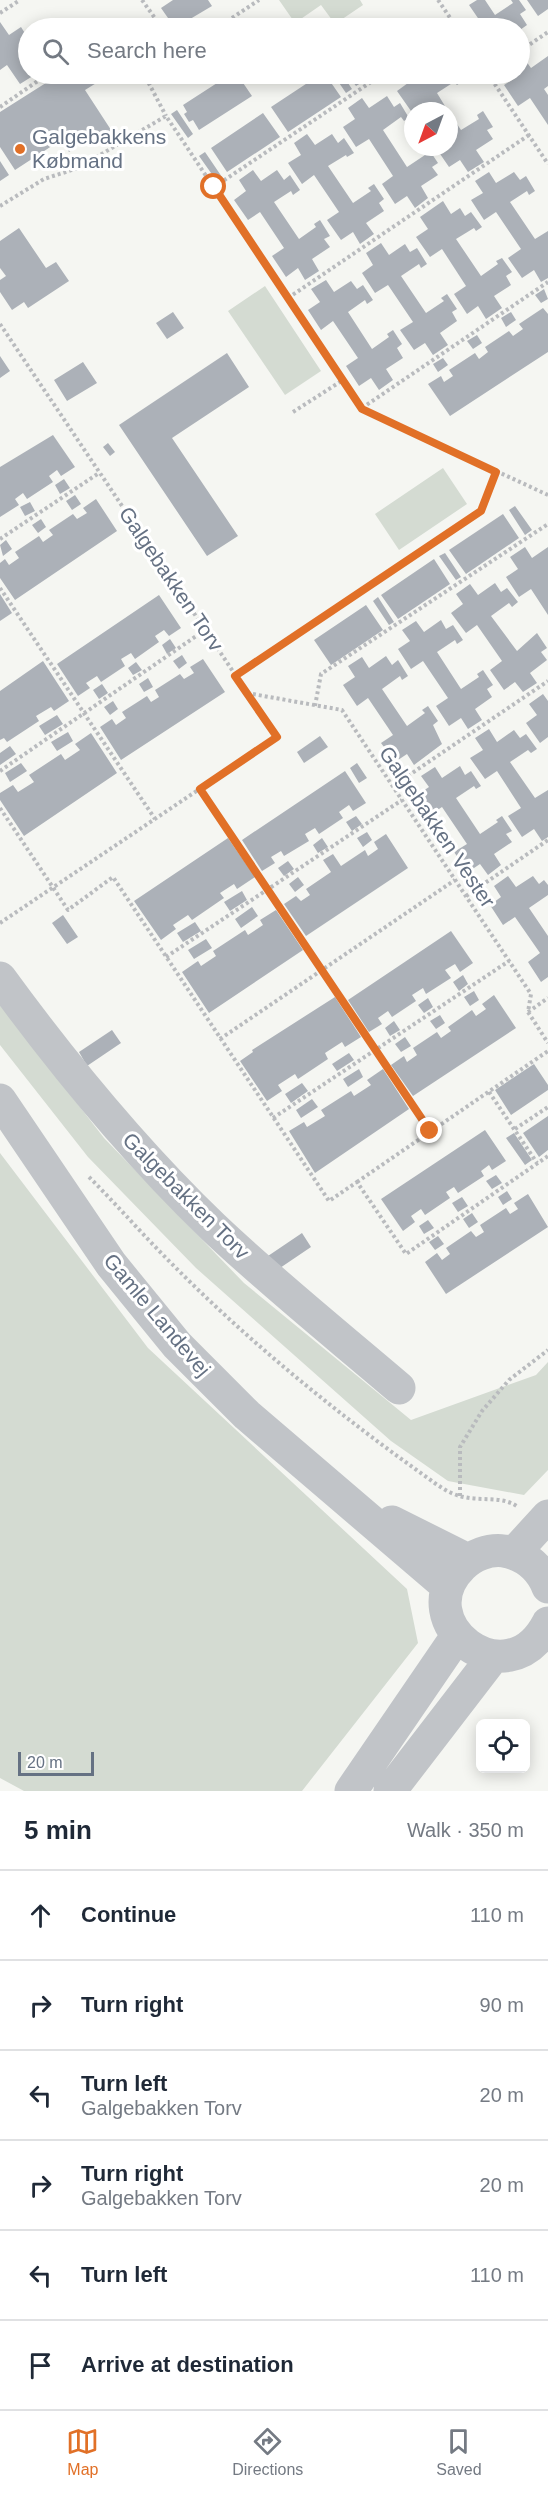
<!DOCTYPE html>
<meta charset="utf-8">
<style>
:root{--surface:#fff;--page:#f2f2f3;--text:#1f2937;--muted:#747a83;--line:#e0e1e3;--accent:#e17027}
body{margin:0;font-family:Arial,sans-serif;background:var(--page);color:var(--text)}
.controls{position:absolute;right:18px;bottom:18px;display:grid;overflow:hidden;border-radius:9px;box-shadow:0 3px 15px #0003}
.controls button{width:54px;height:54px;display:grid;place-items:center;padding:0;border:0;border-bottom:2px solid var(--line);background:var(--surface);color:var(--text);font:30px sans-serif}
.compass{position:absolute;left:404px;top:102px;width:54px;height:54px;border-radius:50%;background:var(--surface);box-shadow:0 3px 15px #0003;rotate:221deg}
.scale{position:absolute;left:18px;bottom:15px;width:76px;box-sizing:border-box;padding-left:6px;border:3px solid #657183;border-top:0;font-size:16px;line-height:21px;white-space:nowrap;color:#657183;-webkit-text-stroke:4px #fff;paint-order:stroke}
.stop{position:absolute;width:18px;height:18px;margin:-14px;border:4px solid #e17027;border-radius:50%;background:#fff}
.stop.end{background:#e17027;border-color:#fff;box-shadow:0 2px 6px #0008}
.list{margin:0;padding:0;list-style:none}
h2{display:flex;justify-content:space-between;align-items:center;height:78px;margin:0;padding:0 24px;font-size:26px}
h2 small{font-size:20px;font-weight:400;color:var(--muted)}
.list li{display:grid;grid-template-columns:39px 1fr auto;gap:18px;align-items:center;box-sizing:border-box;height:90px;padding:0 24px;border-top:2px solid var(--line)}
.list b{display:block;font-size:22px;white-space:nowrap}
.list p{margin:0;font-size:20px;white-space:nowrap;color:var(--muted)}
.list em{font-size:20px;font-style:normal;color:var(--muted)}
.icon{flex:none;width:33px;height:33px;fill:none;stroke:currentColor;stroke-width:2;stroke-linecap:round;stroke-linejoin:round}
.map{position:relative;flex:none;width:548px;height:1791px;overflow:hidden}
.search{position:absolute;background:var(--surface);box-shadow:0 3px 15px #0003;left:18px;right:18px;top:18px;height:66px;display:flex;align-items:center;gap:15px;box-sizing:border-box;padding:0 21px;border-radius:33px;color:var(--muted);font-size:22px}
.sheet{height:618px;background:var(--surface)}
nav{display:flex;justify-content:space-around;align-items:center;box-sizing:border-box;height:84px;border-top:2px solid var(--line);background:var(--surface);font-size:16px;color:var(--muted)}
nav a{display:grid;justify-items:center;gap:3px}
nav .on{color:var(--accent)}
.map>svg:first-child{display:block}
</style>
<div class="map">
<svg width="548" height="1791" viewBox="0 0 548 1791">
<rect width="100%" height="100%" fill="#f5f6f2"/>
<path fill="#d4dbd2" d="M279,0H360L363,5L335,24L321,5L295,23Z
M265,286L321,371L285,395L228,311Z
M443,468L467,504L399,550L375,514Z
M0,1004L104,1138L244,1283L411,1420L536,1375L548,1362V1470L524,1495L448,1481L391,1441L196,1268L88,1157L0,1045Z
M0,1153L148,1348L407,1589L418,1643L302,1791H24L0,1778Z"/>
<path fill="#acb1b8" d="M173,0H208L212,6L175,28L161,8Z
M477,0H485L495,15L513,3L511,0H519L526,10L520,14L527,25L520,30L476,28L482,24L469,5Z
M527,0H548V9L538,16Z
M143,19L149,28H133L132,26Z
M404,19L411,28H403L399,22Z
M0,22L9,35L21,27L28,38V51L23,55L28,64V74H36L20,84L7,65L0,70Z
M548,56V86L544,89L548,95V125L530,98L518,106L504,85L517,77L514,74H520V59L523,57L531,68Z
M60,74H111L85,90L113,133L97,143L92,136L69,152L61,140L15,170L0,147V112Z
M231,74H237L252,96L199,130L193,120L189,122L184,114L187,112L183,105Z
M321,74H325L341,97L288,132L271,107Z
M333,74H342L352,89L346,93Z
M347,74H375L356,86Z
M402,74H457L463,81L457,85L454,82L437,93L448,111H429L423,103L411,111L397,91L408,83Z
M387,96L394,107L400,103L409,118L404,121L401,117L383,130L407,167L425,155L423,152L428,148L438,163L432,167L438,175L421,186L428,198L415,208L407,196L395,204L382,184L393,176L369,139L356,147L343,127L355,119L348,108L362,98L369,108Z
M177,110L193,134L188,138L171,114Z
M483,111L493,127L487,130L493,139L476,150L484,162L468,172L460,160L449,167L436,148L449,147V112L461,130L479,119L477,115Z
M263,113L280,137L227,172L211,148Z
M307,134L315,145L332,134L338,143L344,138L354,153L347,157L346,155L328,166L353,203L371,191L368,188L374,184L384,199L379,203L384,211L366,223L374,234L360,244L353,232L341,240L327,220L339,212L314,175L302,184L288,163L301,155L294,143Z
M205,152L222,177L216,180L199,156Z
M0,161L9,175L0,181Z
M253,170L261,181L277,170L284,180L290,175L300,190L293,195L291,191L274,202L299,239L316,227L314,224L320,220L330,236L324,239L330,247L312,259L319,271L305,280L298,268L286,277L272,256L284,248L260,212L248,220L234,200L246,191L239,180Z
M489,172L496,183L514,172L520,180L526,176L535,191L529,195L527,191L510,202L535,239L548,231V278L541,282L534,270L522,278L508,258L521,249L496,212L484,220L471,200L483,193L475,181Z
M443,201L451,214L460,208L465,216L471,212L482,227L476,231L474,228L456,239L481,276L498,264L496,261L502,258L512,272L506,276L511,285L494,296L502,308L486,319L478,306L467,314L454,294L466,286L442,249L430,257L416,237L428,229L420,217Z
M19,228L46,268L56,262L69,281L28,308L24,302L12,310L0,292V280L6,276L0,268V241Z
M381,243L389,255L405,244L410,252L417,248L427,264L421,268L419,264L401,276L426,313L444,301L441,298L447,294L457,309L452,312L457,321L440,333L448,345L433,355L425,343L414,350L400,330L413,322L388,285L375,293L362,273L373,265L366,253Z
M326,280L334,292L351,281L357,289L363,285L373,300L367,304L365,300L348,312L372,349L389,337L387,334L393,330L402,344L397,348L403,358L386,369L393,380L379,390L371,378L359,386L346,366L358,358L333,321L321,330L308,310L320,302L311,289Z
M544,289L548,299L541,303L535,295Z
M543,308L548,314V352L450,416L428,384L441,376L444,382L453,376L449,370L475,353L479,359L488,352L485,347L509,331L513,336L523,329L519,324Z
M173,312L184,328L167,339L156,323Z
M511,312L516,320L506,327L501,318Z
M477,335L482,343L473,349L467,341Z
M227,353L249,387L172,438L238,536L207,556L119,425Z
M0,356L10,371L0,378Z
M443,358L448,365L438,372L433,364Z
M83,362L97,383L67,401L54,380Z
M53,435L75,467L61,476L57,470L49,476L53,482L27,499L23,493L15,499L19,505L0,517V467Z
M108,443L115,452L110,456L103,447Z
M64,479L70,488L60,494L55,485Z
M75,495L81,504L72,510L66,501Z
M96,499L117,531L15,600L0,578V563L5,559L9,565L19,558L15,552L39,536L43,542L53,535L49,530L73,514L77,519L87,513L83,508Z
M30,502L35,511L25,516L20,507Z
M515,506L532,530L525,535L509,510Z
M503,514L519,538L466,574L449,550Z
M41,519L46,527L38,533L32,525Z
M6,540L12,549L3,556L0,545Z
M525,547L532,558L548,547V615L531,589L519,597L506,577L518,569L510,557Z
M445,553L461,577L456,580L439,556Z
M434,559L450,584L398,619L381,595Z
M495,583L501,592L507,588L518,602L512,607L509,603L491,616L517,651L537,633L547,648L541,652L547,660L530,673L537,683L523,692L515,682L504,690L490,670L502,661L477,625L466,633L451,613L463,604L456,594L470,584L478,595Z
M0,594L12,613L0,621Z
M159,595L181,628L169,636L164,630L155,636L159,642L135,659L131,653L121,659L125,666L101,682L97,676L86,683L90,688L78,696L57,664Z
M378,597L394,622L389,625L373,601Z
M366,605L383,630L331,665L314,640Z
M441,620L446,629L453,625L463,640L457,644L455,640L437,652L461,689L479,677L477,674L483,670L493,685L487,689L492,697L475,709L482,720L468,729L461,718L449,726L436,706L448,698L423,661L411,669L398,649L410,641L402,630L416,621L424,632Z
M170,639L176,648L167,654L162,645Z
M182,655L187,663L179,669L173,661Z
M386,656L392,665L398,660L408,676L402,680L400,676L382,689L407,726L425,713L422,710L428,706L438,721L433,725L442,744L414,765L407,754L395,762L381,743L393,735L368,698L357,706L343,685L355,677L348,666L362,657L369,668Z
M203,659L225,692L121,760L100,727L112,719L116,725L126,718L122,712L147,696L151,702L159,697L155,690L180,674L184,679L194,673L190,667Z
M43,661L69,701L54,711L51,707L36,716L39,721L7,742L4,738L0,740V691Z
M136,662L142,670L133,675L128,668Z
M148,678L153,687L144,692L139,684Z
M102,684L108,693L99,699L93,690Z
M543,694L548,701V737L540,743L526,723L537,715L529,704Z
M113,701L118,709L110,715L104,707Z
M57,715L63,724L45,735L39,726Z
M489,729L497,742L514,730L520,738L526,734L537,749L531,753L528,750L510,762L535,798L548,790V837L542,841L534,829L522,837L508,816L521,808L497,771L485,779L470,758L483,750L475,738Z
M68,732L73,741L57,751L51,742Z
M91,733L117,773L24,836L0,800V793L13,785L18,792L34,782L29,775L61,754L65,760L80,750L75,744Z
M320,736L328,747L304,763L297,752Z
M10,746L16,754L0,765V753Z
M21,763L27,771L10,782L5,773Z
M357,763L367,778L359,783L350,768Z
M460,766L465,775L471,771L481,786L476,789L474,786L456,798L480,834L498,822L496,820L502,816L512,831L506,834L512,842L494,854L501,865L488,875L480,864L468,872L454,852L467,844L442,807L430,815L417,795L429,787L421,776L435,767L442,778Z
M345,771L366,803L353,811L349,805L339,812L343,818L319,834L315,828L305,834L309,841L284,856L281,851L271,857L275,863L262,871L242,840Z
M356,816L362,824L352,831L346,822Z
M367,832L372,840L363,847L357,838Z
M386,834L408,868L306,936L284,904L296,896L301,901L310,895L306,889L331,872L323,860L333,854L341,866L365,850L368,856L378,849L374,842Z
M228,838L255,877L237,889L234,884L220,893L224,898L192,920L188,915L173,925L176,929L161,940L134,901Z
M322,838L328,847L318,853L313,845Z
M288,861L294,869L284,876L278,868Z
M508,876L516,887L533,876L539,884L544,880L548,885V895L529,908L548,936V977L541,982L528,962L540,953L515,917L503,925L490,905L501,897L494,886Z
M298,877L304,885L295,892L289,884Z
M242,891L247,900L230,911L224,902Z
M252,907L258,916L241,928L235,919Z
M276,910L303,950L209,1013L182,972L198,961L201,966L216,956L213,951L245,930L248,935L263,925L260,920Z
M63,915L78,937L67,944L52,923Z
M195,922L201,931L183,942L177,933Z
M451,931L473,963L460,972L455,964L445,970L451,978L426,994L423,988L412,995L416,1001L392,1017L388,1011L378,1018L382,1024L369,1032L348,1000Z
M206,939L212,948L194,959L188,950Z
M463,975L468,984L459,991L453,982Z
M474,991L479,1000L470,1006L464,997Z
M494,995L516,1028L413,1096L391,1065L404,1056L407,1062L417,1055L413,1048L437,1032L441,1038L451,1031L448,1027L472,1010L476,1016L486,1009L482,1004Z
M335,997L361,1037L345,1047L342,1042L325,1053L328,1059L298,1079L295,1074L278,1085L282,1091L267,1101L240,1061L253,1052L252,1050Z
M428,998L433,1007L424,1013L418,1005Z
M440,1015L445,1023L436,1029L430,1021Z
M394,1021L400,1030L390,1036L385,1028Z
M112,1030L121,1043L87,1066L79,1052Z
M405,1037L411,1046L401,1052L395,1044Z
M349,1053L354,1060L337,1071L332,1064Z
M534,1064L548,1085V1090L511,1115L495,1090Z
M359,1069L363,1077L348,1087L343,1079Z
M383,1069L409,1109L315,1173L289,1131L304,1122L307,1127L325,1116L321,1110L351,1091L354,1096L371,1085L367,1080Z
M302,1083L308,1091L291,1103L285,1094Z
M312,1099L318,1107L301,1118L296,1110Z
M548,1116V1150L539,1157L523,1133Z
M485,1130L506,1161L492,1170L489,1165L481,1171L484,1176L458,1193L454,1187L446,1192L450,1198L425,1215L421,1209L411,1216L415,1222L403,1231L381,1199Z
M514,1133L532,1160L525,1165L506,1138Z
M496,1175L502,1183L492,1189L486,1181Z
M507,1191L512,1199L503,1205L498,1197Z
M528,1194L548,1227L446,1294L425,1262L437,1253L442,1260L450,1254L446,1248L471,1231L476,1237L484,1232L480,1225L506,1208L510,1214L518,1209L514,1203Z
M462,1197L468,1206L458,1212L452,1203Z
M472,1213L478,1222L469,1228L463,1219Z
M428,1220L434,1228L424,1234L419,1226Z
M302,1233L311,1247L277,1270L268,1256Z
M438,1236L444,1244L435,1250L429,1242Z"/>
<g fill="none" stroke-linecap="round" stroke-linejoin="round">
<path stroke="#b9bbbe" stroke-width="4" stroke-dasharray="3 3" stroke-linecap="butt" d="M142,0L162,28
M438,0L457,28
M0,13L20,0
M217,28L259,0
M520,51L548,32
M149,74L145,76L166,116
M488,74L548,164
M0,107L48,74
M214,187L383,74
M0,206L44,179L78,168L166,116L362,409L548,495
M288,298L529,135
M0,324L277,737L0,923
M362,408L548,282
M293,412L343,380
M0,539L99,473
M0,588L155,819
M235,676L481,511L496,472
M247,693L342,710L531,994L528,1012L548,1043
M315,706L321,674L548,524
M0,771L205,630
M393,786L548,681
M200,789L430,1131
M0,808L68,910L113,877L329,1201L357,1182L406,1254L548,1156
M466,896L548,840
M166,957L402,800
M528,1012L548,998
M220,1039L455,880
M489,1092L537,1163
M273,1118L509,961
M515,1129L548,1107
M89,1177C117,1205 143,1235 171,1263C250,1343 340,1416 432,1481C440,1487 451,1494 460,1496C479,1502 502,1495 518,1507
M357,1182L548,1051
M460,1496V1447L482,1411L509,1380L548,1350"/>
<path stroke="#c1c4c8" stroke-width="33" d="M0,978C65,1067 134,1151 213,1227C272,1283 337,1335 399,1388
M0,1100L111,1264L177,1345L247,1415L448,1587
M392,1522L468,1560
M514,1553L548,1516
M548,1587C540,1567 525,1555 504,1551C489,1549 473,1555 462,1566C405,1622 507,1702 548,1623
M351,1791L457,1636
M390,1791L493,1657"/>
</g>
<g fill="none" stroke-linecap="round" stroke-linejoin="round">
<path stroke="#e17027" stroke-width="8" d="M214,187L362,409L496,472L481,511L235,676L277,737L200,789L430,1131"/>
</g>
<circle fill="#e17027" stroke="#fff" stroke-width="2" cx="20" cy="149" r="6"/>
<g text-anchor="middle" stroke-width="6" stroke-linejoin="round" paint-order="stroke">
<g font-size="21" fill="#657183" stroke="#fff" text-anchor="start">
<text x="32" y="144">Galgebakkens<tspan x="32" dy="24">Købmand</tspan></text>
</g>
<g font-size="21" fill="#657183" stroke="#fff">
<text transform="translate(171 579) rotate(56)" y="7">Galgebakken Torv</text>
<text transform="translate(437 827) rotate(56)" y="7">Galgebakken Vester</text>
<text transform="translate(186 1196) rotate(45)" y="7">Galgebakken Torv</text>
<text transform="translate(157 1315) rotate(50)" y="7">Gamle Landevej</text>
</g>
</g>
</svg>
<div class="controls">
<button><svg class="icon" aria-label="locate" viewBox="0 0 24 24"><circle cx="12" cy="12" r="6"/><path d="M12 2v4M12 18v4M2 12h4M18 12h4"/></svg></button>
</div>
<svg class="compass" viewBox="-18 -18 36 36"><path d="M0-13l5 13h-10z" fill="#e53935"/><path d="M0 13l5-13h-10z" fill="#747a83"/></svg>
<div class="scale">20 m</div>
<div class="stop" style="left:214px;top:187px"></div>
<div class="stop end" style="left:430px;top:1131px"></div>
<div class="search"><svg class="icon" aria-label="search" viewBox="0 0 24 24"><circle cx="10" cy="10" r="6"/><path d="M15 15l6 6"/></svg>Search here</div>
</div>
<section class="sheet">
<h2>5 min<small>Walk · 350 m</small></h2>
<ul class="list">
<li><svg class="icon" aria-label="ahead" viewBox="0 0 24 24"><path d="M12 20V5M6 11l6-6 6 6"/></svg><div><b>Continue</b></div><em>110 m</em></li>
<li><svg class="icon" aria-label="right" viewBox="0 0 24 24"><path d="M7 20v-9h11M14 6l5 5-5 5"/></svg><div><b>Turn right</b></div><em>90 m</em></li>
<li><svg class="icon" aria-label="left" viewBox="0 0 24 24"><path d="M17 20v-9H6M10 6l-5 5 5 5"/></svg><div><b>Turn left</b><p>Galgebakken Torv</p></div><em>20 m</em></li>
<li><svg class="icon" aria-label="right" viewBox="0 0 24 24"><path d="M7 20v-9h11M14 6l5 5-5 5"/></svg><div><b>Turn right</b><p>Galgebakken Torv</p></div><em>20 m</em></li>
<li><svg class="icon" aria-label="left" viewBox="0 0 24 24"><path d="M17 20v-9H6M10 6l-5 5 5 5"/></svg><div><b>Turn left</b></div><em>110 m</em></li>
<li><svg class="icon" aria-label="arrive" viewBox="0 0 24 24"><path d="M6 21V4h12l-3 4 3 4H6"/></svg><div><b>Arrive at destination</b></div></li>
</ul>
</section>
<nav>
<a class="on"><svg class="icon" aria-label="map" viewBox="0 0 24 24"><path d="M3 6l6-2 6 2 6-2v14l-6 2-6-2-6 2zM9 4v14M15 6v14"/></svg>Map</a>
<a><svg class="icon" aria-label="directions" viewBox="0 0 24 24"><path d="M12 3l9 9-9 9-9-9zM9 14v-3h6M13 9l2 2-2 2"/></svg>Directions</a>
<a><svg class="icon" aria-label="saved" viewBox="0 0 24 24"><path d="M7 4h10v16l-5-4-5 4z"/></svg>Saved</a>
</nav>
